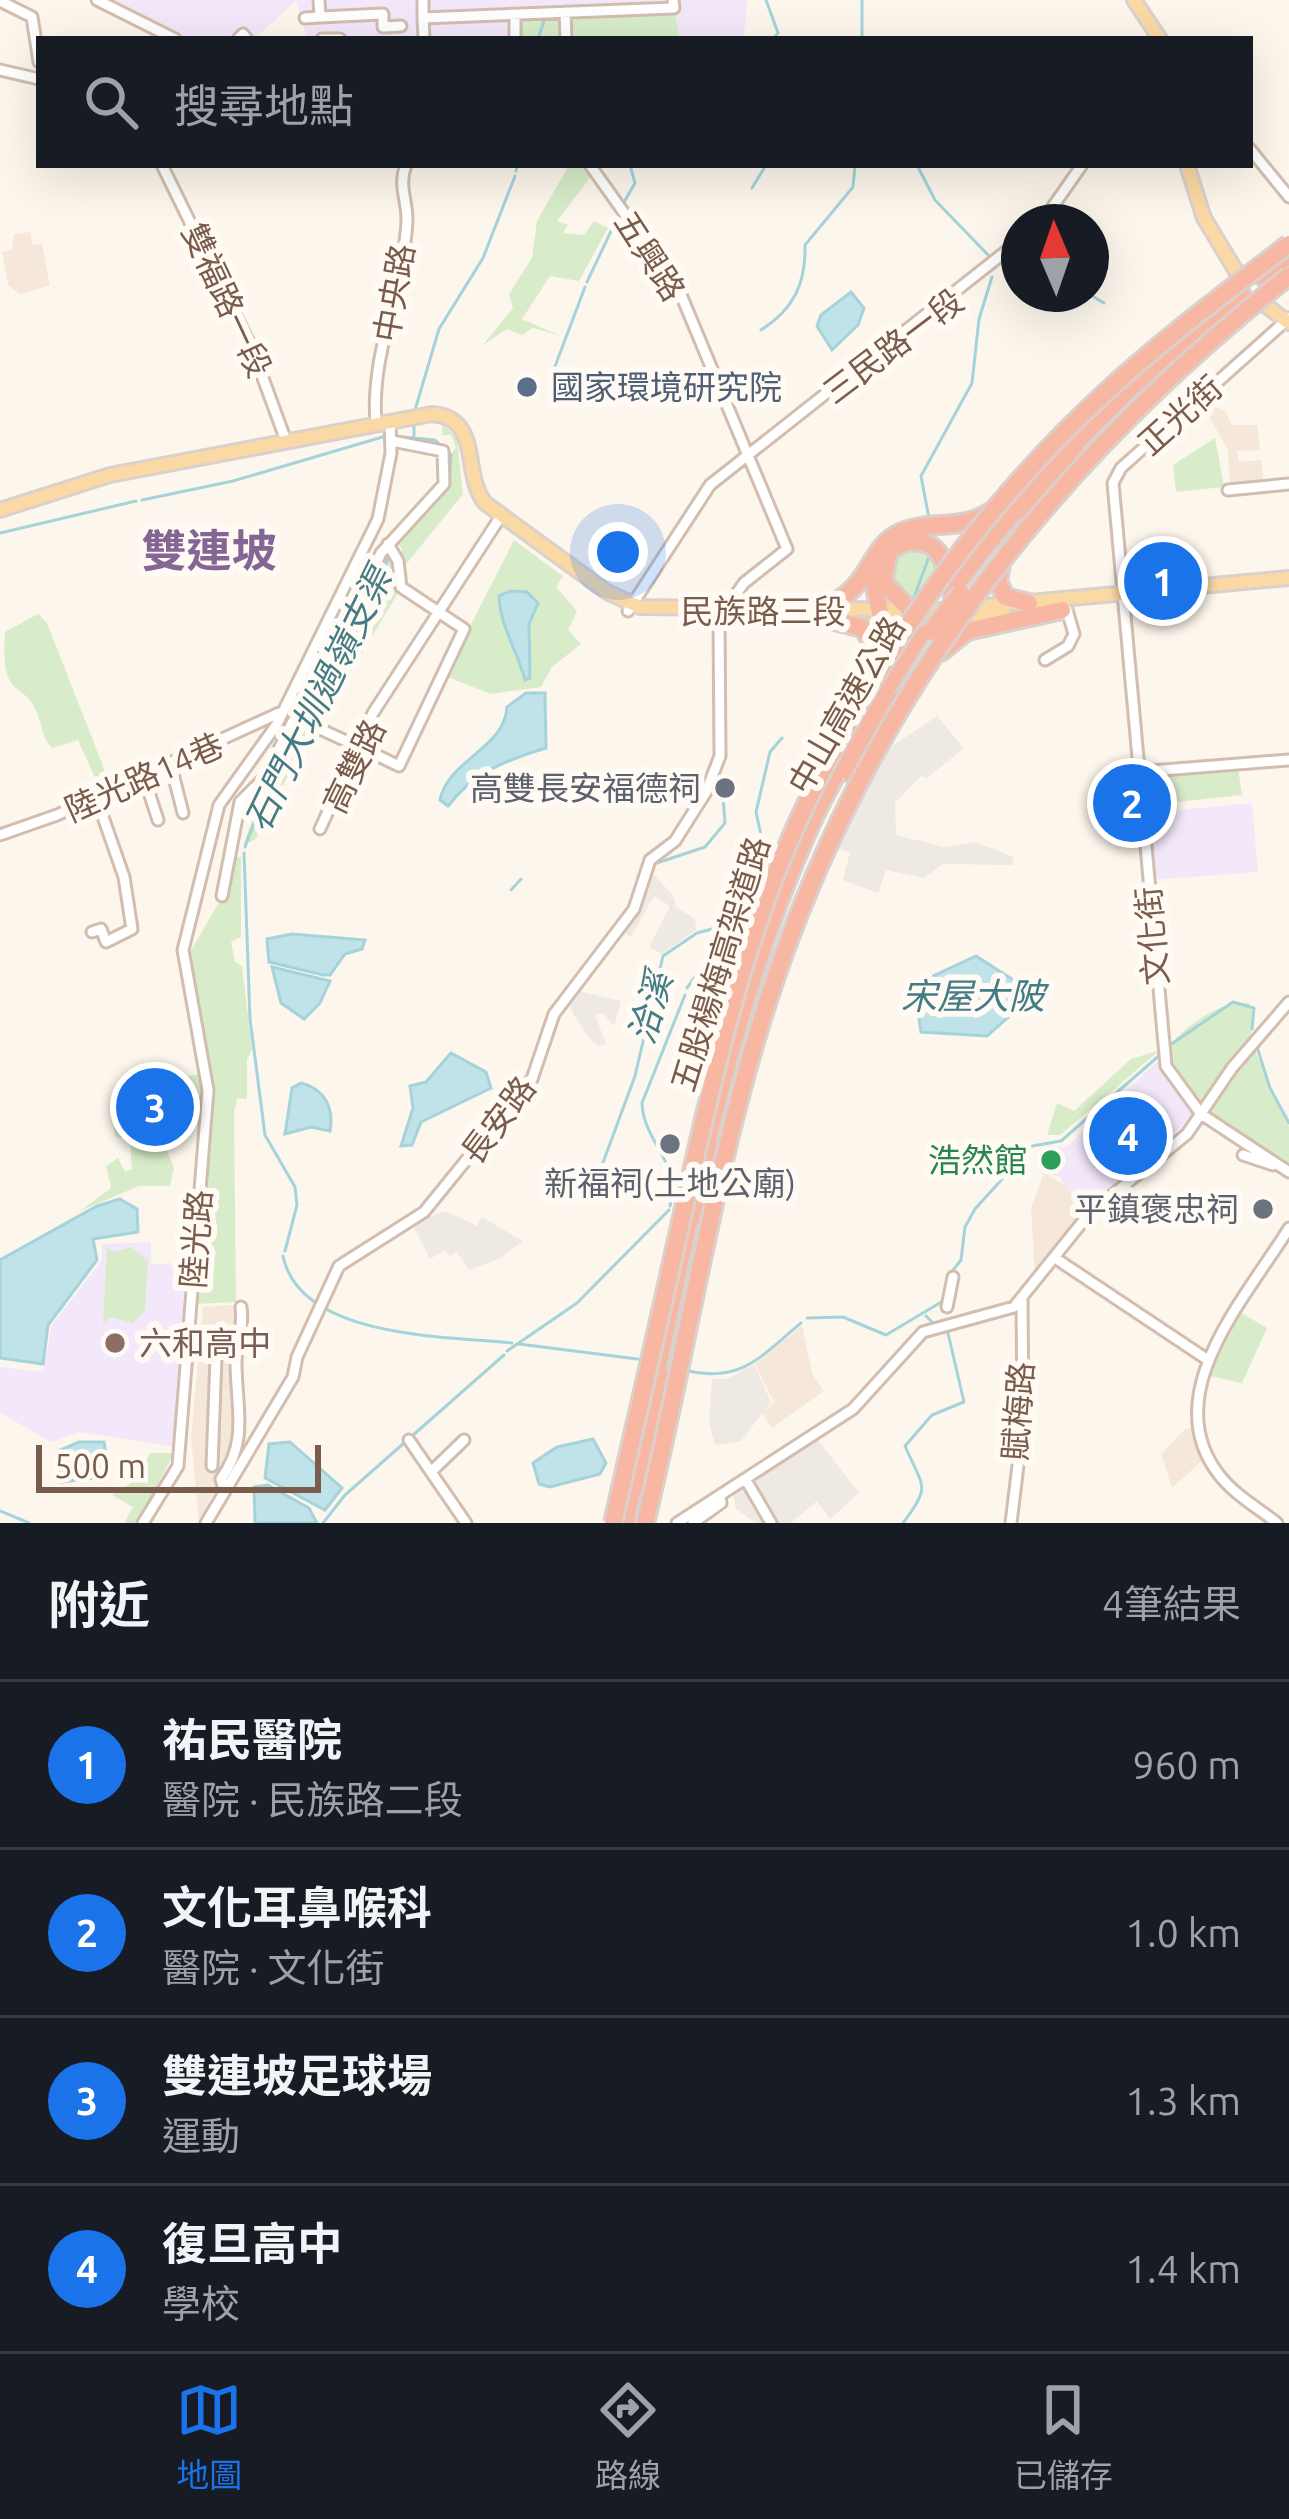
<!DOCTYPE html>
<html lang="zh-TW">
<meta charset="utf-8">
<style>
:root{--surface:#171b24;--page:#242831;--text:#f1f3f6;--muted:#9ea1a6;--line:#363941;--accent:#1a73e8}
body{margin:0;font-family:Ubuntu,"Noto Sans TC",sans-serif;background:var(--page);color:var(--text)}
.compass{position:absolute;left:1001px;top:204px;width:108px;height:108px;border-radius:50%;background:var(--surface);box-shadow:0 12px 48px #0002;rotate:358deg}
.scale{position:absolute;left:36px;bottom:30px;width:285px;box-sizing:border-box;padding-left:12px;border:6px solid #7a5c4d;border-top:0;font-size:33px;line-height:42px;white-space:nowrap;color:#7a5c4d;-webkit-text-stroke:9px #fffaf3;paint-order:stroke}
.you{position:absolute;left:618px;top:552px;width:42px;height:42px;margin:-30px;border:9px solid #fff;border-radius:50%;background:#1a73e8;box-shadow:0 0 0 18px #1a73e833}
.badge{display:grid;place-items:center;width:78px;height:78px;border-radius:50%;background:var(--accent);color:#fff;font-size:39px;font-weight:700}
.pin{position:absolute;translate:-50% -50%;border:6px solid #fff;box-shadow:0 3px 12px #0006}
.list{margin:0;padding:0;list-style:none}
h2{display:flex;justify-content:space-between;align-items:center;height:156px;margin:0;padding:0 48px;font-size:51px}
h2 small{font-size:39px;font-weight:400;color:var(--muted)}
.list li{display:grid;grid-template-columns:78px 1fr auto;gap:36px;align-items:center;box-sizing:border-box;height:168px;padding:0 48px;border-top:3px solid var(--line)}
.list b{display:block;font-size:45px;white-space:nowrap}
.list p{margin:0;font-size:39px;white-space:nowrap;color:var(--muted)}
.list em{font-size:39px;font-style:normal;color:var(--muted)}
.icon{flex:none;width:66px;height:66px;fill:none;stroke:currentColor;stroke-width:2;stroke-linecap:round;stroke-linejoin:round}
.map{position:relative;flex:none;width:1289px;height:1523px;overflow:hidden}
.search{position:absolute;background:var(--surface);box-shadow:0 12px 48px #0002;left:36px;right:36px;top:36px;height:132px;display:flex;align-items:center;gap:30px;box-sizing:border-box;padding:0 42px;border-radius:0px;color:var(--muted);font-size:45px}
.sheet{height:828px;background:var(--surface)}
nav{display:flex;justify-content:space-around;align-items:center;box-sizing:border-box;height:168px;border-top:3px solid var(--line);background:var(--surface);font-size:33px;color:var(--muted)}
nav a{display:grid;justify-items:center;gap:6px}
nav .on{color:var(--accent)}
.map>svg:first-child{display:block}
</style>
<div class="map">
<svg width="1289" height="1523" viewBox="0 0 1289 1523">
<rect width="100%" height="100%" fill="#fdf6ec"/>
<path fill="#f5e8da" d="M30,232L33,245L42,244L50,285L20,295L8,285L2,252L12,250L14,234Z
M1211,405L1225,411L1232,425H1257L1260,450L1230,451H1237L1239,462L1261,460L1264,483L1230,486L1228,450L1206,411Z
M1044,1173L1068,1187L1084,1213L1035,1277L1031,1208Z
M245,1304L250,1332L238,1363L241,1453L208,1502L212,1508L205,1523H199L191,1437L203,1307Z
M802,1326L813,1376L824,1391L772,1428L762,1413L774,1402L755,1364Z
M1194,1427L1206,1457L1172,1488L1161,1454L1185,1429Z"/>
<path fill="#efe9e4" d="M937,716L964,748L927,778L921,776L895,803L896,835L944,847L976,842L1013,857V865L943,864L924,878L886,870L878,893L843,880L850,852L836,848L882,753Z
M651,872L673,895L676,907L695,919L696,930L662,954L649,947L670,906L654,896L631,937L623,932L639,909Z
M578,991L621,1001L614,1026L603,1013L595,1015L606,1044L598,1046L591,1040L573,1014L569,1001Z
M445,1211L477,1226L482,1217L523,1241L501,1258L469,1270L457,1252L450,1256L445,1250L430,1259L412,1224Z
M754,1364L771,1402L741,1441L715,1445L709,1423L712,1379H727Z
M817,1439L859,1493L830,1519L817,1501L791,1523H756L736,1509L733,1494Z"/>
<path fill="#f3e8fa" d="M108,0H746L747,2L744,36L738,39H341L332,34L307,39L296,1L254,39H182Z
M1252,803L1258,872L1150,880L1146,813Z
M1161,1058L1195,1114L1086,1215L1059,1177L1040,1171L1047,1144L1062,1148L1070,1144Z
M151,1242V1264L190,1263L176,1447L79,1432L51,1442L0,1413V1367L43,1372L52,1325L102,1260L101,1244Z"/>
<path fill="#d8ecc9" d="M674,8L680,39H515V15Z
M569,165H586L593,174L557,221L568,225L563,233L584,235L594,221L608,228L579,281L550,276L522,319L561,336L533,328L522,335L507,329L482,346L513,308L509,294L532,258L537,221Z
M442,423L457,438L463,494L403,568L401,547L393,542L447,484L449,457L456,447L451,435H442Z
M1215,438L1224,487L1176,492L1173,465Z
M514,540L563,576L556,587L577,611L568,630L581,644L552,667L541,687L491,694L445,676Z
M919,546L941,562L923,600L906,599L892,588C889,559 892,556 919,546Z
M386,550L396,566L398,593L268,810L256,839L243,845L269,777L359,617Z
M38,614L47,623L110,784L100,789L78,740L52,748C41,736 43,727 37,713C23,678 0,703 5,632Z
M1238,768L1242,795L1149,805L1146,775Z
M241,857V937L231,942L235,962L242,966L252,1049L247,1060V1099L237,1098L234,1112L236,1302L196,1304L211,1068L189,954L232,880L227,858Z
M1242,1003H1249L1255,1015L1249,1040L1201,1111L1181,1092L1165,1051C1180,1030 1216,1003 1242,1003Z
M1160,1050L1060,1135H1047L1057,1103L1074,1111L1131,1059Z
M1255,1051L1289,1127V1165L1207,1112Z
M206,1072L203,1123L133,1125L129,1093Z
M123,1095L126,1125L143,1130L150,1145L166,1149L174,1168L170,1186H139L80,1211L111,1188L106,1166L118,1158L125,1172L132,1169L130,1141L115,1136L112,1098Z
M107,1247L114,1252L131,1247L148,1261L145,1310L133,1323L110,1317L103,1324Z
M1240,1312L1267,1328L1242,1383L1205,1375Z
M150,1453H174L138,1523H124L133,1507L112,1495L136,1480Z"/>
<path fill="#bfe3e8" stroke="#a5d3da" stroke-width="3" d="M851,292L864,308L858,325L832,350L817,326L821,315Z
M510,591L527,592L538,603L529,624L530,678L525,680C517,650 500,626 499,596Z
M526,693H545L546,748C506,760 473,773 448,806L440,800C448,760 505,748 507,707Z
M292,934L365,940L362,949L345,954L330,975H323L269,962L267,939Z
M976,956L1032,992L1030,998L987,1036L921,1032L914,985Z
M272,967L330,981L320,1003L304,1019L281,1003Z
M451,1053L486,1072L491,1088L421,1122L412,1145L401,1146L413,1108L410,1086L426,1082Z
M301,1083C325,1089 334,1108 330,1131L311,1127L285,1134L292,1088Z
M120,1199L137,1209L138,1232L93,1239L97,1260L48,1325L43,1364L0,1358V1260L97,1206Z
M593,1439L606,1463L600,1474L550,1487L539,1484L533,1463L557,1447Z
M79,1442H104L107,1464L100,1477L61,1482L56,1452Z
M290,1442L342,1488L325,1510L265,1478L269,1444Z
M268,1485L309,1508L317,1523H255L254,1487Z"/>
<g fill="none" stroke-linecap="round" stroke-linejoin="round">
<path stroke="#a5d3da" stroke-width="3" d="M766,0L778,33L773,39
M538,39L545,18
M862,39V0
M917,165L935,200L992,259
M516,171L517,165
M752,188L766,165
M623,204L635,183L630,165
M1007,268L1019,271
M587,282L613,227
M1089,294L1104,303
M761,330C794,309 806,283 805,245L853,187L855,165
M554,369L585,287
M415,410L439,329L483,258L515,176
M393,436L435,440L451,455L449,485L395,546
M414,436V425
M142,500L233,481L386,436
M929,518L921,476L972,383L979,319L992,277
M0,533L136,501
M913,600L930,554
M886,643L897,626
M245,847L266,790L368,609L390,554
M244,853L250,1019L265,1135L295,1187L297,1205L285,1251
M657,863L705,847L725,823L723,796
M511,890L521,879
M687,988L727,933L750,922
M1256,1044L1270,1088L1289,1123
M1167,1047L1233,1002L1254,1008L1252,1029
M602,1186L601,1168L635,1076L663,956L697,933L723,926L767,863L756,812L770,752L782,738
M670,1206C683,1164 643,1142 642,1103L685,995
M283,1256C300,1339 447,1336 512,1343
M950,1274L961,1260L965,1227L975,1209L1032,1146L1061,1141L1161,1054
M926,1316L934,1324
M807,1318L843,1317L886,1335L943,1301
M519,1344L645,1360
M507,1351L577,1303L669,1210
M684,1370C741,1384 760,1357 801,1323
M0,1511L29,1523
M323,1523L345,1495L504,1355
M903,1523C932,1485 923,1488 905,1446L932,1415L964,1402L947,1329"/>
<g stroke="#d1beb0" stroke-width="15">
<path id="minor" d="M97,0L175,39
M423,0V18L674,8L673,0
M0,1L32,17L39,62
M565,12L566,39
M515,15V39
M320,17L383,14V27L401,26
M305,18L320,17L319,0
M423,18L424,39
M238,39L243,34L247,39
M322,39H340
M0,70L39,79
M1250,149L1289,197
M162,165L253,351L285,438
M1042,222L1082,165
M1289,318L1121,468L1113,483L1166,1066L1201,1114L1289,1172
M376,422C370,355 404,287 407,220C407,199 398,185 406,165
M1228,490L1289,484
M628,611L710,485L1019,241
M1045,660L1068,646L1074,634L1067,610
M322,730L357,746
M362,748L399,766L464,629L401,587L398,561L388,544
M170,762L183,813
M1138,772L1289,760
M143,774L158,820
M320,829L373,713L501,516
M0,835L57,815L279,713
M222,896L240,802L265,777L292,723L321,683L381,553L444,484L443,451L392,441
M92,932L101,929L106,942L132,929L124,877L95,794
M1243,1155L1273,1165
M1055,1258L1208,1360
M947,1307L953,1277
M409,1440L466,1523
M212,1466L216,1357
M432,1471L464,1440
M746,1480L771,1523
M224,1489L221,1479C249,1441 236,1407 236,1362C236,1343 244,1332 241,1307
M143,1523L178,1466L208,1090L183,950L219,805L277,724L378,519L391,453L390,421
M206,1523L293,1377L297,1357L339,1266L424,1212L532,1079L554,1014L634,909L650,860L675,841L706,792L720,756L719,618L744,583L787,549L679,290L590,165
M677,1523L853,1409L923,1332L1014,1307L1088,1215L1187,1134L1232,1068L1289,1002
M693,1523L721,1503L720,1496
M1011,1523L1023,1424L1022,1299
M1277,1523C1258,1508 1235,1495 1220,1476C1155,1395 1247,1297 1289,1228"/>
</g>
<g stroke="#dad1cd" stroke-width="18">
<path id="major" d="M1134,0L1160,39
M1187,165L1204,218L1239,276
M1265,305L1289,323
M0,510L110,475L432,414C483,418 461,473 485,503L607,592L640,607L943,610L1289,578
M876,619L1006,616"/>
</g>
<g stroke="#dad1cd" stroke-width="22">
<path id="highway" d="M1262,276L1289,255
M1028,520L1076,453
M1001,564L998,581L1005,597L1029,603
M872,571L881,619
M951,591C1036,477 1129,381 1241,293
M820,610C874,588 867,548 900,533C930,519 963,532 992,511
M910,610L883,582L889,552C915,530 946,544 946,578
M823,618L863,628L876,650L877,677
M941,652L967,631L1062,610
M850,773L900,699
M703,1158C732,1041 764,926 815,815C846,751 885,692 923,631
M701,1217L716,1149
M643,1487L667,1378
M625,1523L693,1201"/>
</g>
<use href="#minor" stroke="#fff" stroke-width="9"/>
<use href="#major" stroke="#fbd9a5" stroke-width="12"/>
<use href="#highway" stroke="#f7b7a3" stroke-width="16"/>
<g stroke="#dad1cd" stroke-width="22" stroke-linecap="butt">
<path id="highway-bridge" d="M930,632L961,593
M613,1523C637,1416 662,1310 685,1203C713,1077 742,946 795,828C867,669 976,511 1105,393C1163,339 1227,292 1289,244
M645,1523C686,1356 711,1183 762,1019C856,715 1041,471 1289,276"/>
</g>
<use href="#highway-bridge" stroke="#f7b7a3" stroke-width="16"/>
</g>
<circle fill="#5c6f8a" stroke="#fffaf3" stroke-width="4.5" cx="527" cy="387" r="12"/>
<g fill="#6b7280" stroke="#fffaf3" stroke-width="4.5">
<circle cx="725" cy="788" r="12"/>
<circle cx="670" cy="1144" r="12"/>
<circle cx="1263" cy="1209" r="12"/>
</g>
<circle fill="#2e9e5b" stroke="#fffaf3" stroke-width="4.5" cx="1051" cy="1160" r="12"/>
<circle fill="#8d6e63" stroke="#fffaf3" stroke-width="4.5" cx="115" cy="1343" r="12"/>
<g text-anchor="middle" stroke-width="12" stroke-linejoin="round" paint-order="stroke">
<g font-size="33" fill="#7a5c4d" stroke="#fffaf3">
<text transform="translate(650 256) rotate(57)" y="12">五興路</text>
<text transform="translate(394 293) rotate(-80)" y="12">中央路</text>
<text transform="translate(227 300) rotate(65)" y="12">雙福路一段</text>
<text transform="translate(893 346) rotate(-37)" y="12">三民路一段</text>
<text transform="translate(1180 415) rotate(-42)" y="12">正光街</text>
<text x="763" y="623">民族路三段</text>
<text transform="translate(846 705) rotate(-60)" y="12">中山高速公路</text>
<text transform="translate(354 766) rotate(-64)" y="12">高雙路</text>
<text transform="translate(144 777) rotate(-24)" y="12">陸光路14巷</text>
<text transform="translate(1152 936) rotate(-95)" y="12">文化街</text>
<text transform="translate(720 964) rotate(-73)" y="12">五股楊梅高架道路</text>
<text transform="translate(498 1120) rotate(-53)" y="12">長安路</text>
<text transform="translate(196 1239) rotate(-86)" y="12">陸光路</text>
<text transform="translate(1018 1411) rotate(-86)" y="12">賦梅路</text>
</g>
<g font-size="33" fill="#4e5e75" stroke="#fffaf3" text-anchor="start">
<text x="551" y="399">國家環境研究院</text>
</g>
<g font-size="33" fill="#5b616d" stroke="#fffaf3" text-anchor="end">
<text x="701" y="800">高雙長安福德祠</text>
<text x="670" y="1195" text-anchor="middle">新福祠(土地公廟)</text>
<text x="1239" y="1221">平鎮褒忠祠</text>
</g>
<g font-size="33" fill="#27864d" stroke="#fffaf3" text-anchor="end">
<text x="1027" y="1172">浩然館</text>
</g>
<g font-size="33" fill="#785e54" stroke="#fffaf3" text-anchor="start">
<text x="139" y="1355">六和高中</text>
</g>
<g font-size="36" font-style="italic" fill="#437c86" stroke="#fffaf3">
<text transform="translate(318 699) rotate(-64)" y="13">石門大圳過嶺支渠</text>
<text x="973" y="1009">宋屋大陂</text>
<text transform="translate(650 1008) rotate(-74)" y="13">洽溪</text>
</g>
<g font-size="45" font-weight="bold" fill="#846695" stroke="#fffaf3">
<text x="209" y="567">雙連坡</text>
</g>
</g>
</svg>
<svg class="compass" viewBox="-18 -18 36 36"><path d="M0-13l5 13h-10z" fill="#e53935"/><path d="M0 13l5-13h-10z" fill="#9ea1a6"/></svg>
<div class="scale">500 m</div>
<div class="you"></div>
<div class="pin badge" style="left:1163px;top:581px">1</div>
<div class="pin badge" style="left:1132px;top:803px">2</div>
<div class="pin badge" style="left:155px;top:1107px">3</div>
<div class="pin badge" style="left:1128px;top:1136px">4</div>
<div class="search"><svg class="icon" aria-label="search" viewBox="0 0 24 24"><circle cx="10" cy="10" r="6"/><path d="M15 15l6 6"/></svg>搜尋地點</div>
</div>
<section class="sheet">
<h2>附近<small>4筆結果</small></h2>
<ul class="list">
<li><span class="badge">1</span><div><b>祐民醫院</b><p>醫院 · 民族路二段</p></div><em>960 m</em></li>
<li><span class="badge">2</span><div><b>文化耳鼻喉科</b><p>醫院 · 文化街</p></div><em>1.0 km</em></li>
<li><span class="badge">3</span><div><b>雙連坡足球場</b><p>運動</p></div><em>1.3 km</em></li>
<li><span class="badge">4</span><div><b>復旦高中</b><p>學校</p></div><em>1.4 km</em></li>
</ul>
</section>
<nav>
<a class="on"><svg class="icon" aria-label="map" viewBox="0 0 24 24"><path d="M3 6l6-2 6 2 6-2v14l-6 2-6-2-6 2zM9 4v14M15 6v14"/></svg>地圖</a>
<a><svg class="icon" aria-label="directions" viewBox="0 0 24 24"><path d="M12 3l9 9-9 9-9-9zM9 14v-3h6M13 9l2 2-2 2"/></svg>路線</a>
<a><svg class="icon" aria-label="saved" viewBox="0 0 24 24"><path d="M7 4h10v16l-5-4-5 4z"/></svg>已儲存</a>
</nav>
